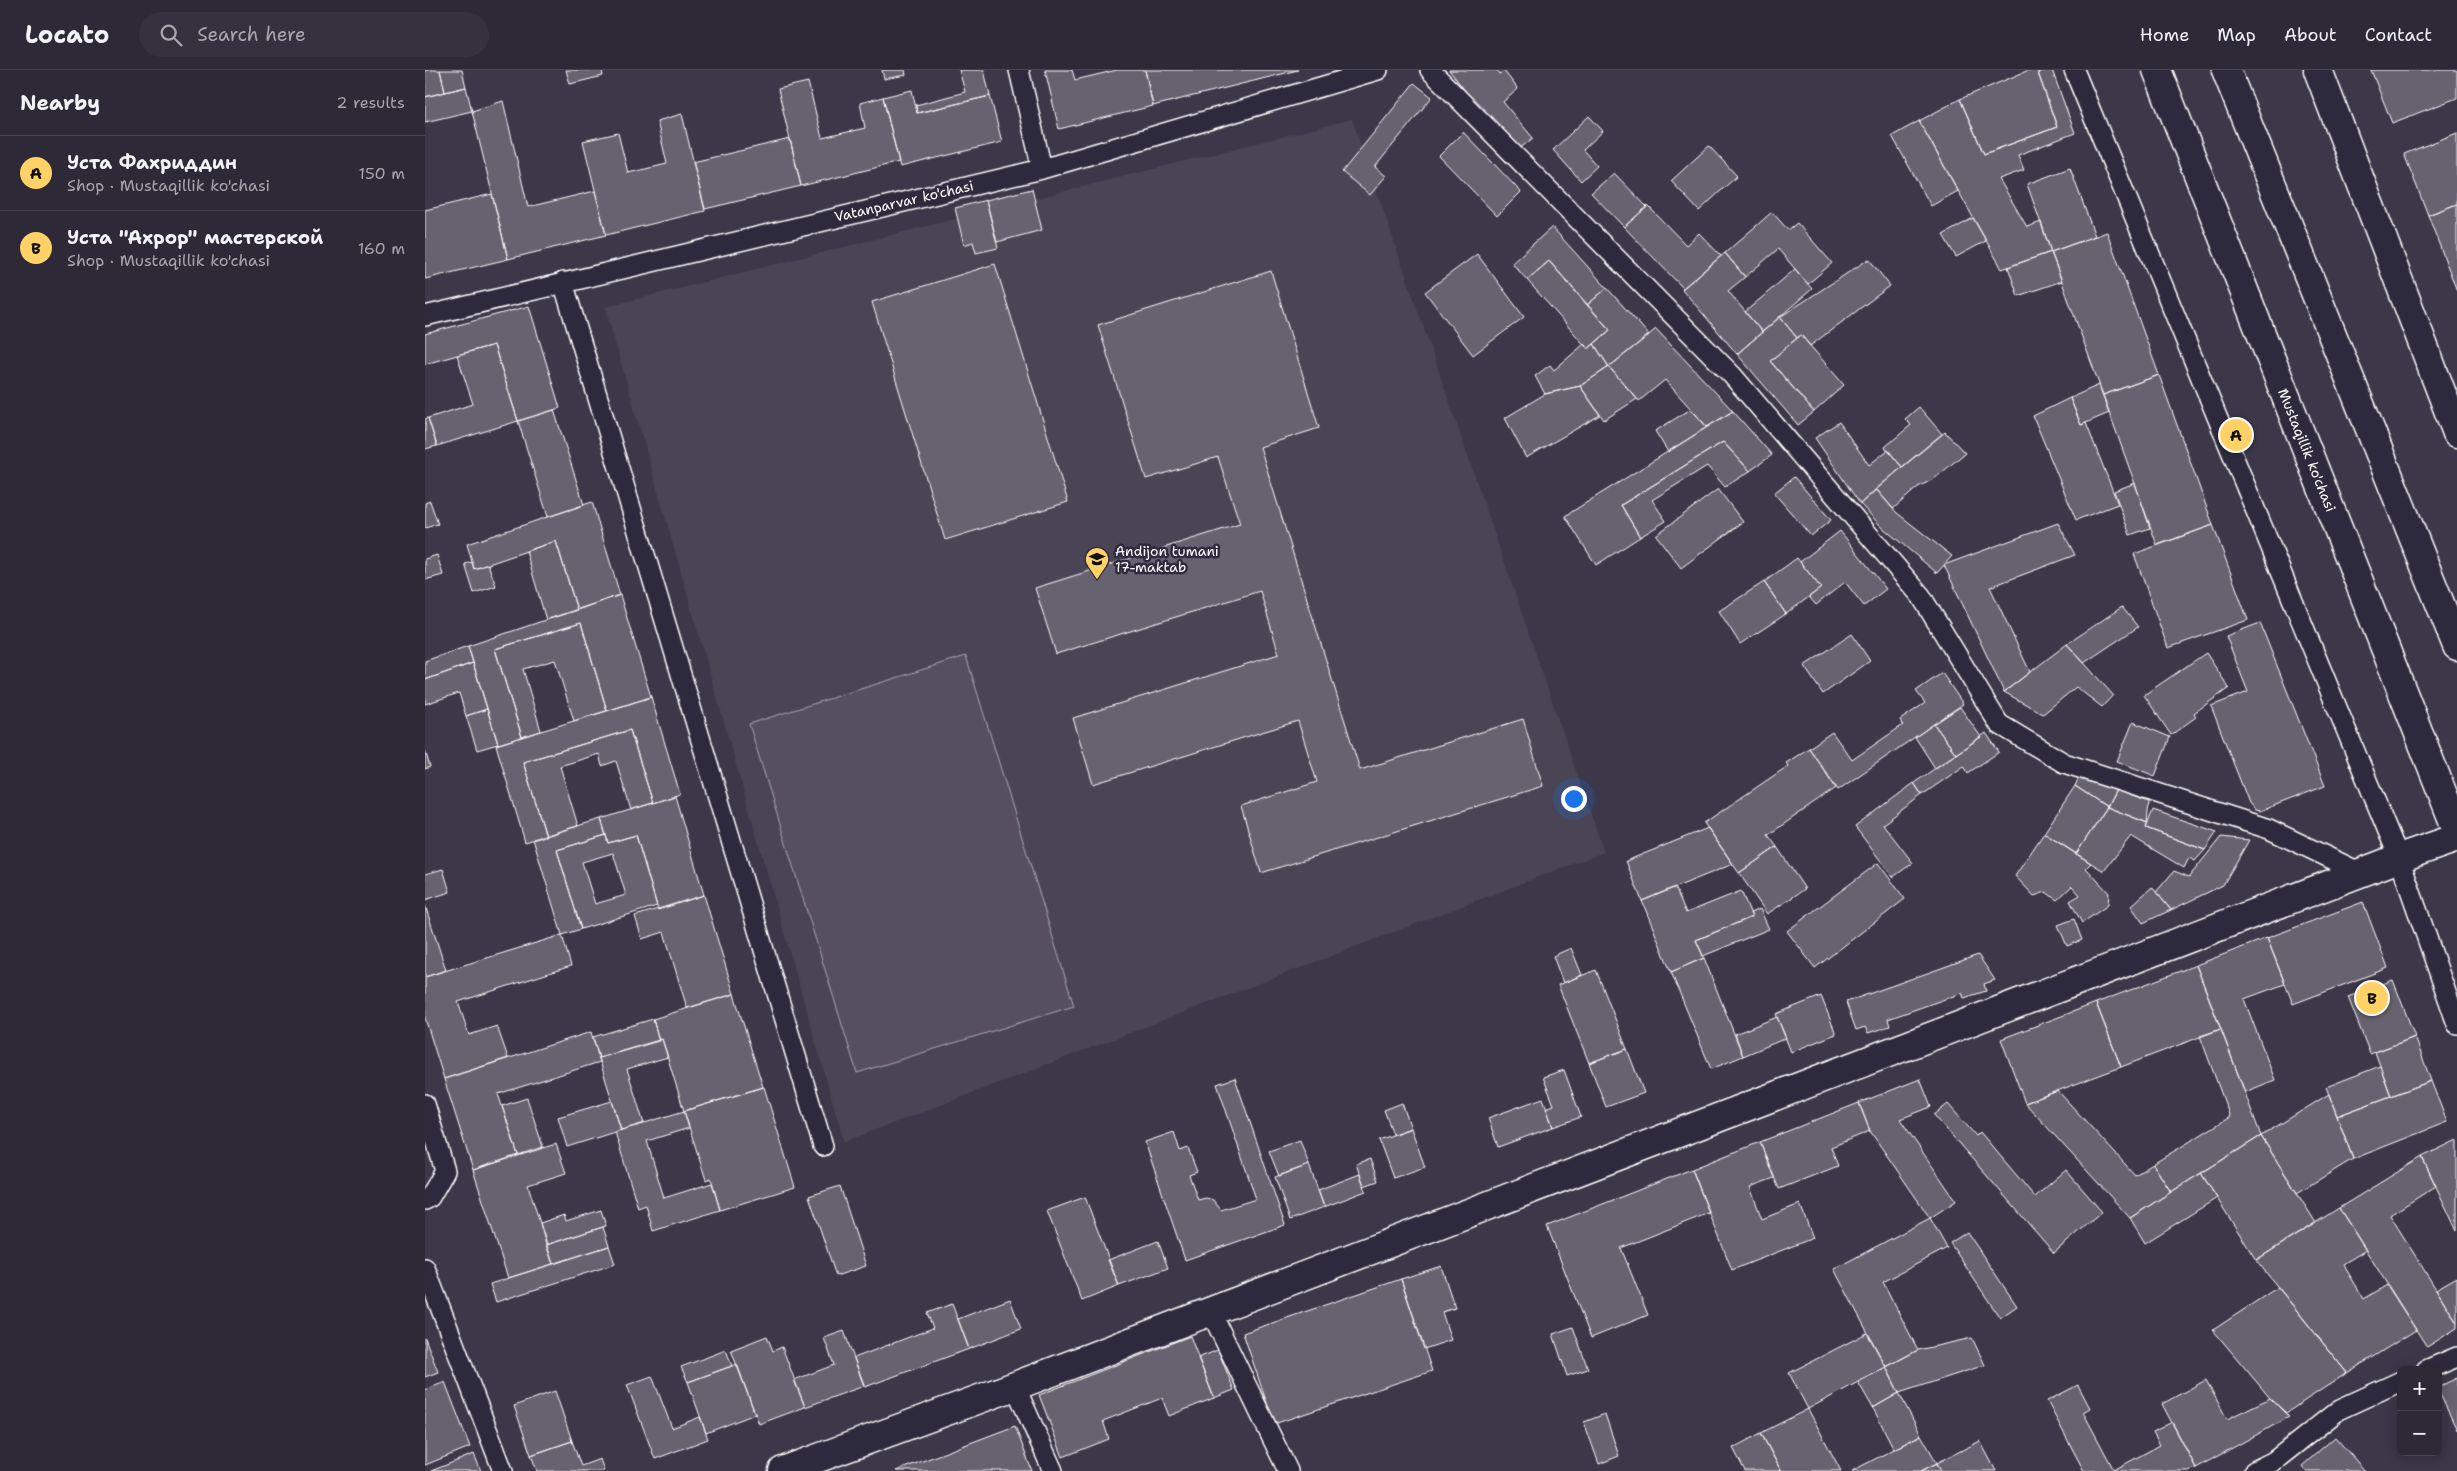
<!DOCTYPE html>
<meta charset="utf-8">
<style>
:root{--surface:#2d2937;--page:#35313f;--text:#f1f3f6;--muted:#a7a6ad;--line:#484552;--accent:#ffd166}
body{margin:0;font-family:"Shantell Sans",sans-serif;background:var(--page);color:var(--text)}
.controls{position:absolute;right:15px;bottom:15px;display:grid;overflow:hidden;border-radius:8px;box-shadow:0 2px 12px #0003}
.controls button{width:45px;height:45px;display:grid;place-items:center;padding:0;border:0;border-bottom:1px solid var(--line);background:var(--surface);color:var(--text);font:25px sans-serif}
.you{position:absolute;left:1148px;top:728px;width:18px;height:18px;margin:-12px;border:4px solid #fff;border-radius:50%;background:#1a73e8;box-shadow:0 0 0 8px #1a73e833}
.badge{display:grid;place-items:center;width:32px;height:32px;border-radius:50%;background:var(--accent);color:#111;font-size:16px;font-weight:700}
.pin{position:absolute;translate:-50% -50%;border:2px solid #fff;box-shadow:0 1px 5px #0006}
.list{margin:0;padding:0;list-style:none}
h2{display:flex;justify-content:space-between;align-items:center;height:65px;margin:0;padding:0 20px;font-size:21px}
h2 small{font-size:16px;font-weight:400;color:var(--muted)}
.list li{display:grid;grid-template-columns:32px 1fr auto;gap:15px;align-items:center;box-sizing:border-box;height:75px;padding:0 20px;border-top:1px solid var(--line)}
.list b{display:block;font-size:19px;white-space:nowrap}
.list p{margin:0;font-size:16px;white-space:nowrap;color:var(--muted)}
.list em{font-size:16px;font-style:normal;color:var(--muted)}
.icon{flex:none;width:28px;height:28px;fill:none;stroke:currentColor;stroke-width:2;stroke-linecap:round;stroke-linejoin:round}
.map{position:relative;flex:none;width:2032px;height:1401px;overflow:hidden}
header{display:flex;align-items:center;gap:30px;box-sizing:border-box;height:70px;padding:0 25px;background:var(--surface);border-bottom:1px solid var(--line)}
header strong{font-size:24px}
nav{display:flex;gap:28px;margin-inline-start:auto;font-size:18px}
.search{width:350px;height:45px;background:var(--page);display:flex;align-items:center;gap:12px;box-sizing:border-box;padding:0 18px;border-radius:28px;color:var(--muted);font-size:19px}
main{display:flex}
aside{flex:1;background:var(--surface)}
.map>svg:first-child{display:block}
</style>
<header>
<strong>Locato</strong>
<div class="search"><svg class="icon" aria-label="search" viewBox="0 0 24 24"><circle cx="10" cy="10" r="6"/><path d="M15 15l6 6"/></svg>Search here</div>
<nav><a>Home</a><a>Map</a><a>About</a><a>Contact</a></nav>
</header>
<main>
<aside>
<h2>Nearby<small>2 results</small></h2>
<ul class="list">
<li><span class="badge">A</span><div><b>Уста Фахриддин</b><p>Shop · Mustaqillik ko'chasi</p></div><em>150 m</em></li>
<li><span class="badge">B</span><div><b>Уста &quot;Ахрор&quot; мастерской</b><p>Shop · Mustaqillik ko'chasi</p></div><em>160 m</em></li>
</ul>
</aside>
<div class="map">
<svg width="2032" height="1401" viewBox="0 0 2032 1401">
<rect width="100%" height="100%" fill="#3c3749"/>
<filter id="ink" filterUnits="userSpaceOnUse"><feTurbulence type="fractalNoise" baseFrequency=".02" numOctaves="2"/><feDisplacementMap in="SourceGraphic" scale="10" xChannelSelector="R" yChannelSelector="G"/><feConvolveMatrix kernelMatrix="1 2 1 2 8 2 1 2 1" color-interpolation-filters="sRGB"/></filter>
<g filter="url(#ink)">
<path fill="#494455" d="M927,49L1179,782L419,1072L180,237Z"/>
<path fill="#555060" stroke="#aaa8b0" d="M541,586L649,936L432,1003L324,654Z"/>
<path fill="#666270" stroke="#fff" fill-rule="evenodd" d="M0,0H15L20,22L0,27Z
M15,0H37L41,17L20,22Z
M141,0H177L178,6L145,14Z
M457,0H480L481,5L459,9Z
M534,0H559L565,26L492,43L491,35L540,22Z
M620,0H647L650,10L692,0H720L728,36L634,59Z
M720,0H873L728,36Z
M1024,0H1072L1075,4L1079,1L1093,19L1078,32L1108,68L1093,80L1063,43L1058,48L1042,28L1045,27Z
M1604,0H1612L1632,57L1559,84L1535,29Z
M1621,0H1627L1650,63L1593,85L1599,100L1574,109L1602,157L1616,152L1626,182L1577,199L1494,51L1535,29L1559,84L1632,57L1613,3Z
M1946,0H2032V28L1967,53Z
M383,12L397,68L440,58L435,33L458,27L474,92L376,116L353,19Z
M989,13L1007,27L950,97L961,106L945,125L917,102Z
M41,17L47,41L0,52V27Z
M487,20L492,43L565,26L577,72L475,97L458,27Z
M78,31L103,137L170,121L181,165L83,189L47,41Z
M257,44L280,141L181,165L158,71L193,63L203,103L242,94L232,51Z
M1164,46L1178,61L1158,80L1172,96L1156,111L1128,80Z
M1494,51L1533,121L1506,136L1467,66Z
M1038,62L1096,122L1072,146L1014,86Z
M2032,63V134L2003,145L1979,84Z
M365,69L376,116L280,139L268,92Z
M1284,76L1312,106L1274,141L1246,111Z
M1645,98L1670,166L1626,182L1602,114Z
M1189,103L1222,137L1199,157L1166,123Z
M607,119L617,160L572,172L561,130Z
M67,124L83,189L0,209V140Z
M561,130L573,178L551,183L548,172L539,175L530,138Z
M2032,134V221L2003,145Z
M1223,136L1261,175L1274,163L1296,186L1258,218L1199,157Z
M1347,142L1363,160L1372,153L1407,193L1383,214L1353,179L1320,207L1300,183Z
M1548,148L1561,171L1531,187L1518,165Z
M1127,157L1182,218L1162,235L1124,191L1102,210L1087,193Z
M1682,162L1734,305L1678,325L1626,182Z
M1626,182L1637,211L1593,226L1583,197Z
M1300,183L1320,207L1303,221L1337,262L1312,284L1257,219Z
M1052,184L1099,247L1048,285L1000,222Z
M1444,189L1465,216L1385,276L1376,265L1372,268L1355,247Z
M1124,191L1185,260L1163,279L1102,210Z
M570,194L643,432L520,470L447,232Z
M1370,199L1387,219L1337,262L1320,242Z
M846,201L894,358L835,377L935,700L1098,649L1118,716L836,803L816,736L892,712L873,651L668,714L648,648L854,584L835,521L631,584L610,518L815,454L793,387L721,409L673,255Z
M1182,218L1224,265L1184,297L1169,274L1185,260L1162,235Z
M104,236L135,338L93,351L69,275L0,294V264Z
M1355,247L1372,268L1345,291L1389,342L1373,355L1312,284Z
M1231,259L1308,341L1282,357L1240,310L1214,331L1184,297Z
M1376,265L1419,315L1389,342L1345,291Z
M1159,274L1163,279L1169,274L1184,297L1155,316L1120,324L1110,306L1125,295L1129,300Z
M69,275L93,351L12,376L3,348L48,334L32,285Z
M1184,297L1212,329L1179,350L1155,316Z
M1734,305L1788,455L1732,475L1678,325Z
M1674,315L1684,343L1656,355L1645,328Z
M1155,316L1175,345L1101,388L1080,348L1120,324Z
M1645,328L1656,355L1661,353L1693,434L1651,450L1608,346Z
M1494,337L1517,364L1477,397L1460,377L1486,355L1480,349Z
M1266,339L1282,357L1243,382L1230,361Z
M129,340L159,435L123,447L93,351Z
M1308,341L1347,385L1325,401L1298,372L1196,435L1215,467L1171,495L1140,446Z
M3,348L12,376L0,379V349Z
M1414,352L1444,395L1463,380L1477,397L1435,434L1390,368Z
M1520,362L1540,383L1509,409L1493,417L1468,439L1451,419Z
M1298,372L1325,401L1300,417L1282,396L1227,430L1241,451L1215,467L1196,435Z
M1369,407L1406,450L1386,466L1349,423Z
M1710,413L1725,458L1705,465L1689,421Z
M1293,419L1318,452L1256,498L1231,465Z
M1451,419L1472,443L1527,486L1512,503L1457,457L1435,434Z
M5,431L13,454L0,458V433Z
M167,432L195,525L152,540L131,471L49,499L42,474Z
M1633,453L1650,485L1565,517L1605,602L1579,622L1519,495Z
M1788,455L1823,550L1743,578L1709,484Z
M1415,461L1461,519L1439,536L1420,512L1391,535L1384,527L1396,518L1375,492Z
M131,471L152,540L121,550L101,481Z
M12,485L18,505L0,510V489Z
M1372,488L1396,518L1361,544L1339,512Z
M47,492L49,499L63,494L71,516L49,523L40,494Z
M1339,512L1361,544L1315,574L1294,541Z
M195,525L226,627L182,641L156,553L70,579L97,667L73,674L43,576Z
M1697,537L1713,557L1659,593L1642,574Z
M156,553L182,641L149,651L130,590L98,599L116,661L97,667L70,579Z
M1835,553L1900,716L1835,741L1830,740L1824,733L1786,636L1823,622L1801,566Z
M1427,564L1445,591L1398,624L1379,596Z
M1642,574L1688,625L1677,637L1651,617L1618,644L1579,622Z
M43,576L48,593L0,610V591Z
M1781,583L1804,618L1769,643L1771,647L1746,665L1719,625Z
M48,593L62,639L41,646L34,623L0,634V610Z
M1517,603L1538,634L1413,720L1384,678L1407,662L1427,690L1478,655L1475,650L1500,633L1491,621Z
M226,627L255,724L228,733L205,660L98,692L121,766L100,772L71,675Z
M1535,637L1556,667L1531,684L1509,654Z
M62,639L73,674L52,680L41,646Z
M1708,652L1745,667L1730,706L1692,691Z
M1509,654L1531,684L1510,698L1490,667Z
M205,660L228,733L206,740L191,691L177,696L174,684L135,696L153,756L121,766L98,692Z
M1561,663L1574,682L1543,703L1539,696L1497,725L1489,713Z
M1384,678L1411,718L1343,765L1352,777L1314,803L1279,753L1363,696L1361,693Z
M0,680L5,697L0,699Z
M1655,705L1691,720L1682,737L1650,716Z
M1489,713L1497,725L1458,754L1488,793L1468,807L1430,757Z
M1650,716L1682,737L1651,784L1619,763Z
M1691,720L1724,732L1722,753L1682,737Z
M250,726L279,825L233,840L211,765L183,773L176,749Z
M1682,737L1723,753L1721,758L1780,780L1770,791L1764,788L1759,798L1706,766L1679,801L1651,784Z
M1728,740L1792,762L1780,780L1721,758Z
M176,749L181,765L132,780L156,859L137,865L108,769Z
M1283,758L1308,794L1217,831L1201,791Z
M1619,763L1666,793L1661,798L1684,823L1683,835L1657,853L1645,831L1655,825L1647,816L1632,830L1621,822L1609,826L1590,806Z
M181,765L183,773L211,765L232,836L156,859L132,780ZM188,783L201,825L170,834L157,792Z
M1796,767L1824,770L1798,815L1746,840L1731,822L1749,801L1764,807Z
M1352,777L1380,819L1342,844L1314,803Z
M1453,793L1480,829L1390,898L1362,861Z
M18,799L25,822L0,830V804Z
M1250,817L1261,843L1316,821L1327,847L1271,870L1279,888L1246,902L1217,831Z
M1727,817L1746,840L1718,853L1706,836Z
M279,825L309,924L262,938L239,862L217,869L210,846Z
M1938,832L1963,898L1868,934L1842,868Z
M0,835L21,900L0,907Z
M1335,839L1344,859L1278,886L1271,870L1327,847L1325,843Z
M1649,849L1657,870L1642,876L1633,855Z
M137,865L146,896L33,932L44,965L72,956L83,988L19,1009L0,948V907Z
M1842,868L1860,914L1819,929L1850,1010L1820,1022L1771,895Z
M1146,878L1157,905L1138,913L1128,886Z
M1553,885L1570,910L1559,914L1561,921L1539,928L1537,923L1463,949L1465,956L1443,963L1440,957L1431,960L1421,932Z
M1279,888L1318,986L1286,999L1246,902Z
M1771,895L1796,959L1696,997L1671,933Z
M1171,900L1202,979L1164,993L1133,915Z
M1968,910L1990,967L1945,984L1923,927Z
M309,924L338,1017L259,1041L237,969L234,971L228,949Z
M1396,926L1411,964L1366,982L1351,944Z
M1671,933L1696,997L1600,1033L1576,969Z
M1352,947L1361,968L1318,986L1310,964Z
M228,949L234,971L174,988L168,967Z
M1796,959L1836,1066L1746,1122L1728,1094L1805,1047L1775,966Z
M166,962L175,992L73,1024L93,1085L48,1100L19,1009Z
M1990,967L2006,1011L1966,1026L1950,982Z
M237,969L243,987L202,999L219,1054L196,1060L174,988Z
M1202,979L1219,1023L1181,1037L1164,993Z
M1955,996L1966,1026L1912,1046L1901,1017Z
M1139,1000L1156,1047L1128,1057L1121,1038L1129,1035L1118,1007Z
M810,1008L860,1155L760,1190L720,1072L749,1062L755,1081L763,1078L772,1102L764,1105L773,1130L781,1128L788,1130L796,1140L831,1129L792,1014Z
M1495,1009L1506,1037L1475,1049L1531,1131L1505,1148L1445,1061L1434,1033Z
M2006,1011L2022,1052L1928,1089L1912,1046Z
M339,1017L370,1117L295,1140L286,1108L281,1110L259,1041Z
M1633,1021L1710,1105L1728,1094L1746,1122L1705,1148L1600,1033Z
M1904,1024L1928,1089L1872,1123L1836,1066Z
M102,1028L118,1077L93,1085L77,1036Z
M1118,1028L1128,1057L1073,1077L1063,1048Z
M187,1031L196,1060L142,1077L133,1047Z
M977,1033L986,1058L968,1064L959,1040Z
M1434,1033L1445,1061L1406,1077L1413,1096L1354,1119L1335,1072Z
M1523,1034L1551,1066L1555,1062L1610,1127L1641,1100L1677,1142L1629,1183L1509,1045Z
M259,1041L264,1058L222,1071L239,1128L287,1113L295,1140L228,1161L221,1135L213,1138L190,1062Z
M986,1058L1000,1097L968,1108L954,1070Z
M1836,1066L1891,1153L1831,1190L1776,1103Z
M875,1070L884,1095L854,1106L844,1081Z
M2032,1070V1161L1997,1087Z
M1335,1072L1349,1108L1325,1117L1337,1149L1375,1134L1388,1168L1307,1200L1267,1099Z
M131,1074L141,1103L103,1115L128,1194L83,1208L48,1100Z
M1997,1087L2011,1116L1965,1145L2032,1253V1258L2002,1277L1914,1138Z
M945,1089L953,1111L939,1116L931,1094Z
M884,1095L899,1137L865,1150L850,1107Z
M1267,1099L1284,1143L1196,1178L1223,1245L1166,1268L1122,1156Z
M1776,1103L1792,1128L1720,1173L1705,1148Z
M935,1104L941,1121L899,1137L893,1120Z
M415,1116L441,1196L411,1206L384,1126Z
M660,1127L694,1216L657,1231L622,1141Z
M1914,1138L1941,1180L1918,1194L1939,1229L1962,1215L1991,1260L1922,1303L1831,1190Z
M176,1140L181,1156L121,1175L115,1153L139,1145L141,1151Z
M1505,1148L1522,1178L1458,1212L1493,1280L1461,1297L1409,1199Z
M178,1157L184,1176L128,1194L121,1175Z
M1542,1162L1592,1236L1575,1248L1525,1173Z
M733,1171L743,1198L694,1216L683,1190Z
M184,1176L190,1194L71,1232L65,1214Z
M1016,1196L1030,1238L1017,1242L1026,1270L999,1279L976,1209Z
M2032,1207V1253L2011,1219Z
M976,1209L1007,1301L849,1354L818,1263Z
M1853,1217L1922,1303L1861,1343L1845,1328L1788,1260Z
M585,1229L596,1259L544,1279L533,1249Z
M527,1234L544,1279L440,1317L429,1288L508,1258L502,1243Z
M1148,1257L1163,1299L1142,1306L1128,1264Z
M419,1261L439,1316L380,1337L369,1310L409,1295L399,1268Z
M1442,1263L1461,1297L1383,1339L1364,1303Z
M342,1266L348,1281L357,1277L380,1337L334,1354L306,1280Z
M765,1266L789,1328L744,1346L737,1328L678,1351L684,1369L638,1387L614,1325Z
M0,1268L13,1302L0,1307Z
M1547,1268L1560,1295L1474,1323L1461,1297L1493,1280Z
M301,1280L307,1296L263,1312L256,1297Z
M793,1280L809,1320L789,1328L773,1288Z
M312,1294L330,1344L281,1363L263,1312Z
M1461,1297L1474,1323L1448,1338L1433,1312Z
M227,1306L247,1358L275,1347L283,1369L230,1389L202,1315Z
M2032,1308V1360L2013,1320V1317Z
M1781,1310L1802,1349L1845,1328L1864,1347L1771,1398L1737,1334Z
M20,1312L45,1377L0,1395V1320Z
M1653,1315L1665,1338L1658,1342L1689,1400L1735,1375L1728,1362L1747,1352L1771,1398L1764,1401H1659L1622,1331Z
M130,1321L147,1371L106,1385L89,1336Z
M1474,1323L1496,1365L1469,1379L1448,1338Z
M1383,1339L1416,1401H1356L1336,1363Z
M1180,1344L1194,1386L1174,1394L1159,1352Z
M590,1356L607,1401H471Z
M1336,1363L1356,1401H1320L1308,1378Z
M1496,1365L1512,1393L1496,1401H1427Z
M1910,1367L1940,1401H1881L1877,1396Z
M147,1371L156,1396L175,1389L179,1401H112L106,1385Z
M1555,1371L1571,1401H1516L1512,1393Z
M49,1384L56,1401H6Z
M1512,1393L1516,1401H1496Z"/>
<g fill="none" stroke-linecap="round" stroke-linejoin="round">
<g stroke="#fff" stroke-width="22">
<path id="lane" d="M594,0L617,99
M1005,0L1307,305L1496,526L1574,654L1639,693L1844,759L1936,803
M1649,0L1974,788L2032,954
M138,212L398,1076
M0,246L617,99L953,0
M0,1034L20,1101L5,1127L0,1130
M0,1198L78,1401
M785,1240L863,1401
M2001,1300L2032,1287
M590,1316L628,1401
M1829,1401L1849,1391L1915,1339L1976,1311"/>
</g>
<g stroke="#fff" stroke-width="31">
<path id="street" d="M1893,0L2032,363"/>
</g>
<g stroke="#fff" stroke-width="31">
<path id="secondary" d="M358,1401L590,1316L1974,788L2032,768"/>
</g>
<g stroke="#fff" stroke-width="31">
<path id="primary" d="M1732,0L2032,760
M1801,0L2032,576"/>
</g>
<use href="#lane" stroke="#2f2a3d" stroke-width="19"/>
<use href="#street" stroke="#2f2a3d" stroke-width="28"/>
<use href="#secondary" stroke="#2f2a3d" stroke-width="28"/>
<use href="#primary" stroke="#2f2a3d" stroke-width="28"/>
</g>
</g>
<defs>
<g id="school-pin" transform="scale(1.25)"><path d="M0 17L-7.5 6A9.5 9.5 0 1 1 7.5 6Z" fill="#ffd166" stroke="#2f2a3d"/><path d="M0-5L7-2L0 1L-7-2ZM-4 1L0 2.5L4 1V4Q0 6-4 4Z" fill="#111"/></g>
</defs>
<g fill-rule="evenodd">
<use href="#school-pin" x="672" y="489"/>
</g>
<g text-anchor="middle" stroke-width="5" stroke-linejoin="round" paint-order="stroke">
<g font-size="14" fill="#fff" stroke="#2f2a3d">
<text transform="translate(479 131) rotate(-13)" y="5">Vatanparvar ko'chasi</text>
<text transform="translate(1882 380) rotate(68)" y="5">Mustaqillik ko'chasi</text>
</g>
<g font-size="14" fill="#fff" stroke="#2f2a3d" text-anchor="start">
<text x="690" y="486">Andijon tumani<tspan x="690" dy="16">17-maktab</tspan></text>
</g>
</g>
</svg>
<div class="controls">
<button>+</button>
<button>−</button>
</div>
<div class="you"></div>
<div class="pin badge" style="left:1811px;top:365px">A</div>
<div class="pin badge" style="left:1947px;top:928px">B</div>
</div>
</main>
